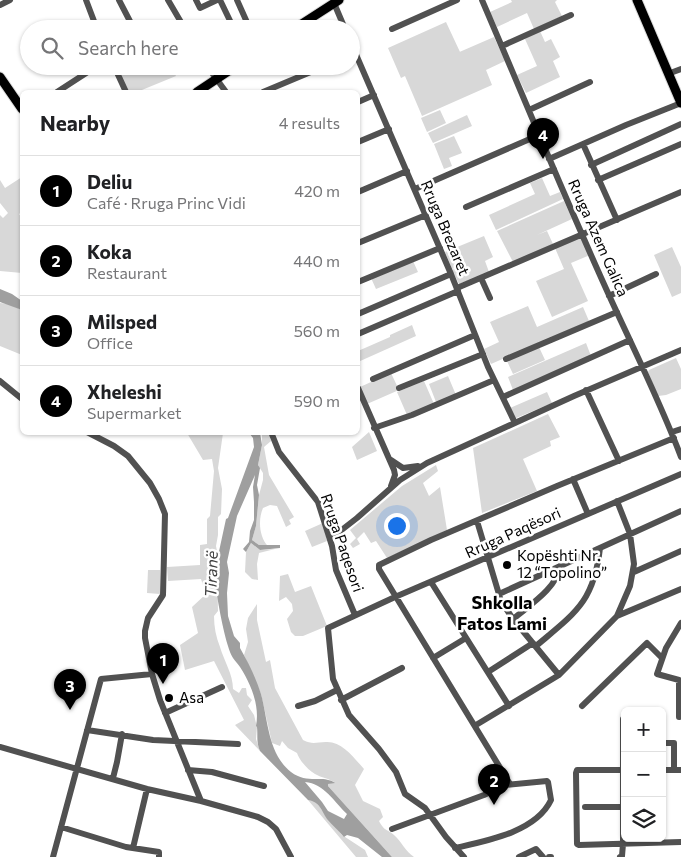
<!DOCTYPE html>
<meta charset="utf-8">
<style>
:root{--surface:#fff;--page:#f6f6f6;--text:#202124;--muted:#757577;--line:#e0e0e0;--accent:#000}
body{margin:0;font-family:Commissioner,sans-serif;background:var(--page);color:var(--text)}
.controls{position:absolute;right:15px;bottom:15px;display:grid;overflow:hidden;border-radius:8px;box-shadow:0 1px 4px #0004}
.controls button{width:45px;height:45px;display:grid;place-items:center;padding:0;border:0;border-bottom:1px solid var(--line);background:var(--surface);color:var(--text);font:25px sans-serif}
.you{position:absolute;left:396px;top:525px;width:18px;height:18px;margin:-12px;border:4px solid #fff;border-radius:50%;background:#1a73e8;box-shadow:0 0 0 8px #1a73e833}
.badge{display:grid;place-items:center;width:32px;height:32px;border-radius:50%;background:var(--accent);color:#fff;font-size:16px;font-weight:700}
.pin{position:absolute;translate:-50% -41px;filter:drop-shadow(0 1px 2px #0008)}
.pin::after{content:'';position:absolute;top:26px;width:18px;height:15px;background:inherit;clip-path:polygon(0 0,100% 0,50% 100%)}
.list{margin:0;padding:0;list-style:none}
h2{display:flex;justify-content:space-between;align-items:center;height:65px;margin:0;padding:0 20px;font-size:21px}
h2 small{font-size:16px;font-weight:400;color:var(--muted)}
.list li{display:grid;grid-template-columns:32px 1fr auto;gap:15px;align-items:center;box-sizing:border-box;height:70px;padding:0 20px;border-top:1px solid var(--line)}
.list b{display:block;font-size:19px;white-space:nowrap}
.list p{margin:0;font-size:16px;white-space:nowrap;color:var(--muted)}
.list em{font-size:16px;font-style:normal;color:var(--muted)}
.icon{flex:none;width:28px;height:28px;fill:none;stroke:currentColor;stroke-width:2;stroke-linecap:round;stroke-linejoin:round}
.map{position:relative;flex:none;width:681px;height:857px;overflow:hidden}
.search{position:absolute;background:var(--surface);box-shadow:0 1px 4px #0004;left:20px;top:20px;width:340px;height:55px;display:flex;align-items:center;gap:12px;box-sizing:border-box;padding:0 18px;border-radius:28px;color:var(--muted);font-size:19px}
.panel{position:absolute;background:var(--surface);box-shadow:0 1px 4px #0004;left:20px;top:90px;width:340px;height:345px;border-radius:8px}
.map>svg:first-child{display:block}
</style>
<div class="map">
<svg width="681" height="857" viewBox="0 0 681 857">
<rect width="100%" height="100%" fill="#fff"/>
<path fill="#d8d8d8" d="M511,0H557L555,2L562,16L534,29L527,13L497,27L490,12L512,2Z
M446,22L460,52L441,60L494,37L505,61L486,70L492,85L422,116L405,76L401,78L388,48Z
M540,31L545,42L551,39L560,57L553,61L560,77L526,93L517,75L537,66L525,39Z
M135,66H170L176,76L137,92H128L121,76Z
M440,110L446,123L427,132L421,118Z
M467,115L472,126L433,143L428,133Z
M454,136L462,153L449,158L452,166L444,169L434,144Z
M22,177V212L19,214L22,218V273L0,271V215L3,218L8,213L0,203V180L5,188Z
M542,178L550,196L560,192L563,199L496,230L489,215L535,194L530,183Z
M564,201L572,219L537,235L547,231L553,244L513,262L497,231Z
M484,236L493,257L485,261L489,272L459,284L452,270L463,265L452,269L445,252Z
M581,237L590,255L571,263L588,301L552,317L536,281L564,269L555,248Z
M672,247L681,267V293L672,297L654,255Z
M413,261L418,272L376,289L371,278Z
M0,303L9,304L22,310V355L0,346Z
M528,306L537,327L583,307L589,321L491,364L484,349L499,342L490,322Z
M412,325L416,336L358,362V351L390,337V335Z
M586,343L591,356L513,390L508,377Z
M539,347L545,360L513,374L507,361Z
M676,358L681,369V389L666,395L658,396L648,372L649,370Z
M391,373L399,390L367,404L360,387Z
M448,376L456,395L436,402L429,384Z
M424,381L434,404L407,415L397,392Z
M547,392L552,403L514,419L510,408Z
M548,414L560,437L550,441L551,446L523,459L537,491L482,513L473,448Z
M369,432L377,451L357,460L352,447Z
M187,433H223L218,468L222,489L221,514L218,517V535L216,546L219,562L217,569L218,611L214,616C214,627 216,637 220,647C224,661 233,674 233,689L239,693L242,688H246L247,695L252,700L248,706L254,715L257,727L256,739L260,751L235,725L244,720L214,661L185,670L180,645L198,633L192,607L206,594L201,579L168,581L167,567L200,565V545L207,544V519L210,516L214,471L212,459L203,460Z
M262,433H269L271,441L264,447L269,475L294,517L289,520L291,524L286,527L277,506L270,505L263,508C258,519 259,537 268,546L259,545L252,540L256,526L259,495L263,480V473L258,465L262,445Z
M436,465L438,471L423,483L429,496L440,487L447,530L387,558L376,541L371,543L364,532L357,539L360,544L353,548L350,544L356,538L350,530L402,486Z
M323,523L327,541L312,547L305,531Z
M251,543L260,550L275,549L259,553L257,564L258,580L252,579L245,572L246,552Z
M148,570H160V594L147,593Z
M288,574L295,592L311,586L327,626L303,636H295L291,632L287,619L293,611L292,604L286,597L279,601L280,576Z
M257,604V620L266,662L270,660L275,688L303,740C313,745 316,742 326,742C342,741 354,758 364,769L355,785L363,801L380,809L383,817L379,821C385,832 386,828 394,835C402,842 405,851 414,857H392L328,786V784L334,782C328,778 322,778 315,774C308,770 299,760 297,753L288,748L282,741L280,746L272,743L261,694L244,655L248,642L246,629L248,618Z
M308,800L315,801L342,835L365,850L368,857H356Z"/>
<path fill="#9f9f9f" fill-rule="evenodd" d="M0,289L12,294L22,301V310L0,302Z
M249,433H260L262,445L258,465L260,468L257,485L259,495L256,526L252,540L259,545H280V548L260,550L251,543L246,552L243,549L249,542L250,531L254,520V502L253,487L255,475L237,516L227,562L229,573L227,593L228,616L234,636L240,643V648C248,662 256,678 261,694C268,720 268,754 291,772C308,785 323,774 335,783L328,784V786L392,857H382L358,838L347,835L344,837C339,831 332,825 327,819C321,810 320,802 308,800L260,751C256,741 258,737 257,727L256,726C260,706 251,684 240,667C238,664 235,661 233,658C226,647 219,608 217,595C214,582 219,568 218,556L226,519L228,518L254,447L253,438ZM305,782C324,783 335,803 347,814L344,819L328,811L322,802Z"/>
<g fill="none" stroke-linecap="round" stroke-linejoin="round">
<g stroke="#dbdbdb" stroke-width="11">
<path id="major" d="M637,0L681,103
M294,29L339,0
M0,77L22,109
M197,92L236,66"/>
</g>
<path stroke="#515151" stroke-width="6" d="M86,0L97,29
M119,0L134,29
M168,0L185,29
M196,0L200,8L217,0
M220,0L234,29
M237,0L250,29
M482,0C524,98 564,196 608,293C633,348 660,401 681,457
M334,3L345,29
M0,5L10,0
M392,29L457,0
M351,43L451,274L488,367L515,423
M502,46L571,15
M114,66L126,92
M207,66L226,92
M673,72L681,69
M57,92L97,66
M263,92L325,66
M358,102L374,95
M529,110L590,82
M358,142L389,129
M583,144L617,220
M549,159L626,125L681,103
M591,165L681,124
M598,180L681,144
M415,189L539,135
M358,192L407,171
M466,207L554,169
M358,243L426,215
M481,278L490,298
M358,282L440,248
M457,288L681,192
M609,296L656,274
M358,314L451,274
M358,334L458,291
M506,359L617,312
M373,379L475,335
M0,381L22,399
M358,388L394,470L395,475L391,486
M399,388L483,354
M586,390L619,461
M503,397L630,340
M374,428L412,415L494,380
M87,432L114,446L128,456L150,483L159,499L165,514L163,595L148,618L145,631V638L152,674L160,700L201,801
M271,432L279,452L318,502L332,546L336,570L355,615
M672,432L681,429
M391,460L403,468L418,466
M573,479L588,514
M477,521L501,601L513,619L559,675
M330,539L357,518L400,480L427,463L574,396L681,350
M634,572L681,551
M431,582L509,706
M499,594L681,511
M617,616L681,589
M513,619C531,604 556,589 561,565
M536,646C575,613 594,602 600,548
M433,658L466,638
M488,672L533,643
M341,700L402,668
M298,706L315,701L337,690
M582,706L647,643L661,657
M165,713L222,687
M679,717V680L657,674L666,648L681,623
M476,725L559,675L617,616L630,586L634,564L630,534L617,501
M87,730L153,740L238,744
M662,743H674V770
M0,747L147,789L201,801L258,817L268,822L276,829L291,857
M188,770L212,772L264,786
M625,770H577L576,773L577,844L579,845L681,842
M662,770H681
M113,778L117,762L122,734
M510,784L379,569V565L431,540L557,486L674,438
M585,807H625
M61,827L126,847L159,852V857
M392,829L484,795L505,785L547,781L548,782L551,800C536,832 486,841 455,848
M133,848L147,789
M53,857L101,679L152,674
M464,857L446,837L425,808L405,794L396,772L379,749L349,715L333,679L328,628L395,597L681,474
M519,857L536,849L543,857
M549,857H551
M620,857L622,856L623,844V719"/>
<use href="#major" stroke="#000" stroke-width="9"/>
</g>
<g fill="#000" stroke="#fff" stroke-width="2">
<circle cx="507" cy="565" r="5"/>
<circle cx="169" cy="698" r="5"/>
</g>
<g text-anchor="middle" stroke-width="5" stroke-linejoin="round" paint-order="stroke">
<g font-size="15" fill="#000" stroke="#fff">
<text transform="translate(445 228) rotate(67)" y="5">Rruga Brezaret</text>
<text transform="translate(598 238) rotate(66)" y="5">Rruga Azem Galica</text>
<text transform="translate(513 533) rotate(-24)" y="5">Rruga Paqësori</text>
<text transform="translate(342 543) rotate(71)" y="5">Rruga Paqesori</text>
</g>
<g font-size="15" fill="#000" stroke="#fff" text-anchor="start">
<text x="517" y="561">Kopështi Nr.<tspan x="517" dy="17">12 “Topolino”</tspan></text>
<text x="179" y="703">Asa</text>
</g>
<g font-size="16" font-style="italic" fill="#404040" stroke="#fff">
<text transform="translate(211 574) rotate(-88)" y="6">Tiranë</text>
</g>
<g font-size="18" font-weight="bold" fill="#000" stroke="#fff">
<text x="502" y="609">Shkolla<tspan x="502" dy="21">Fatos Lami</tspan></text>
</g>
</g>
</svg>
<div class="controls">
<button>+</button>
<button>−</button>
<button><svg class="icon" aria-label="layers" viewBox="0 0 24 24"><path d="M12 4l9 5-9 5-9-5zM3 14l9 5 9-5"/></svg></button>
</div>
<div class="you"></div>
<div class="pin badge" style="left:163px;top:684px">1</div>
<div class="pin badge" style="left:494px;top:805px">2</div>
<div class="pin badge" style="left:70px;top:710px">3</div>
<div class="pin badge" style="left:543px;top:159px">4</div>
<div class="search"><svg class="icon" aria-label="search" viewBox="0 0 24 24"><circle cx="10" cy="10" r="6"/><path d="M15 15l6 6"/></svg>Search here</div>
<section class="panel">
<h2>Nearby<small>4 results</small></h2>
<ul class="list">
<li><span class="badge">1</span><div><b>Deliu</b><p>Café · Rruga Princ Vidi</p></div><em>420 m</em></li>
<li><span class="badge">2</span><div><b>Koka</b><p>Restaurant</p></div><em>440 m</em></li>
<li><span class="badge">3</span><div><b>Milsped</b><p>Office</p></div><em>560 m</em></li>
<li><span class="badge">4</span><div><b>Xheleshi</b><p>Supermarket</p></div><em>590 m</em></li>
</ul>
</section>
</div>
